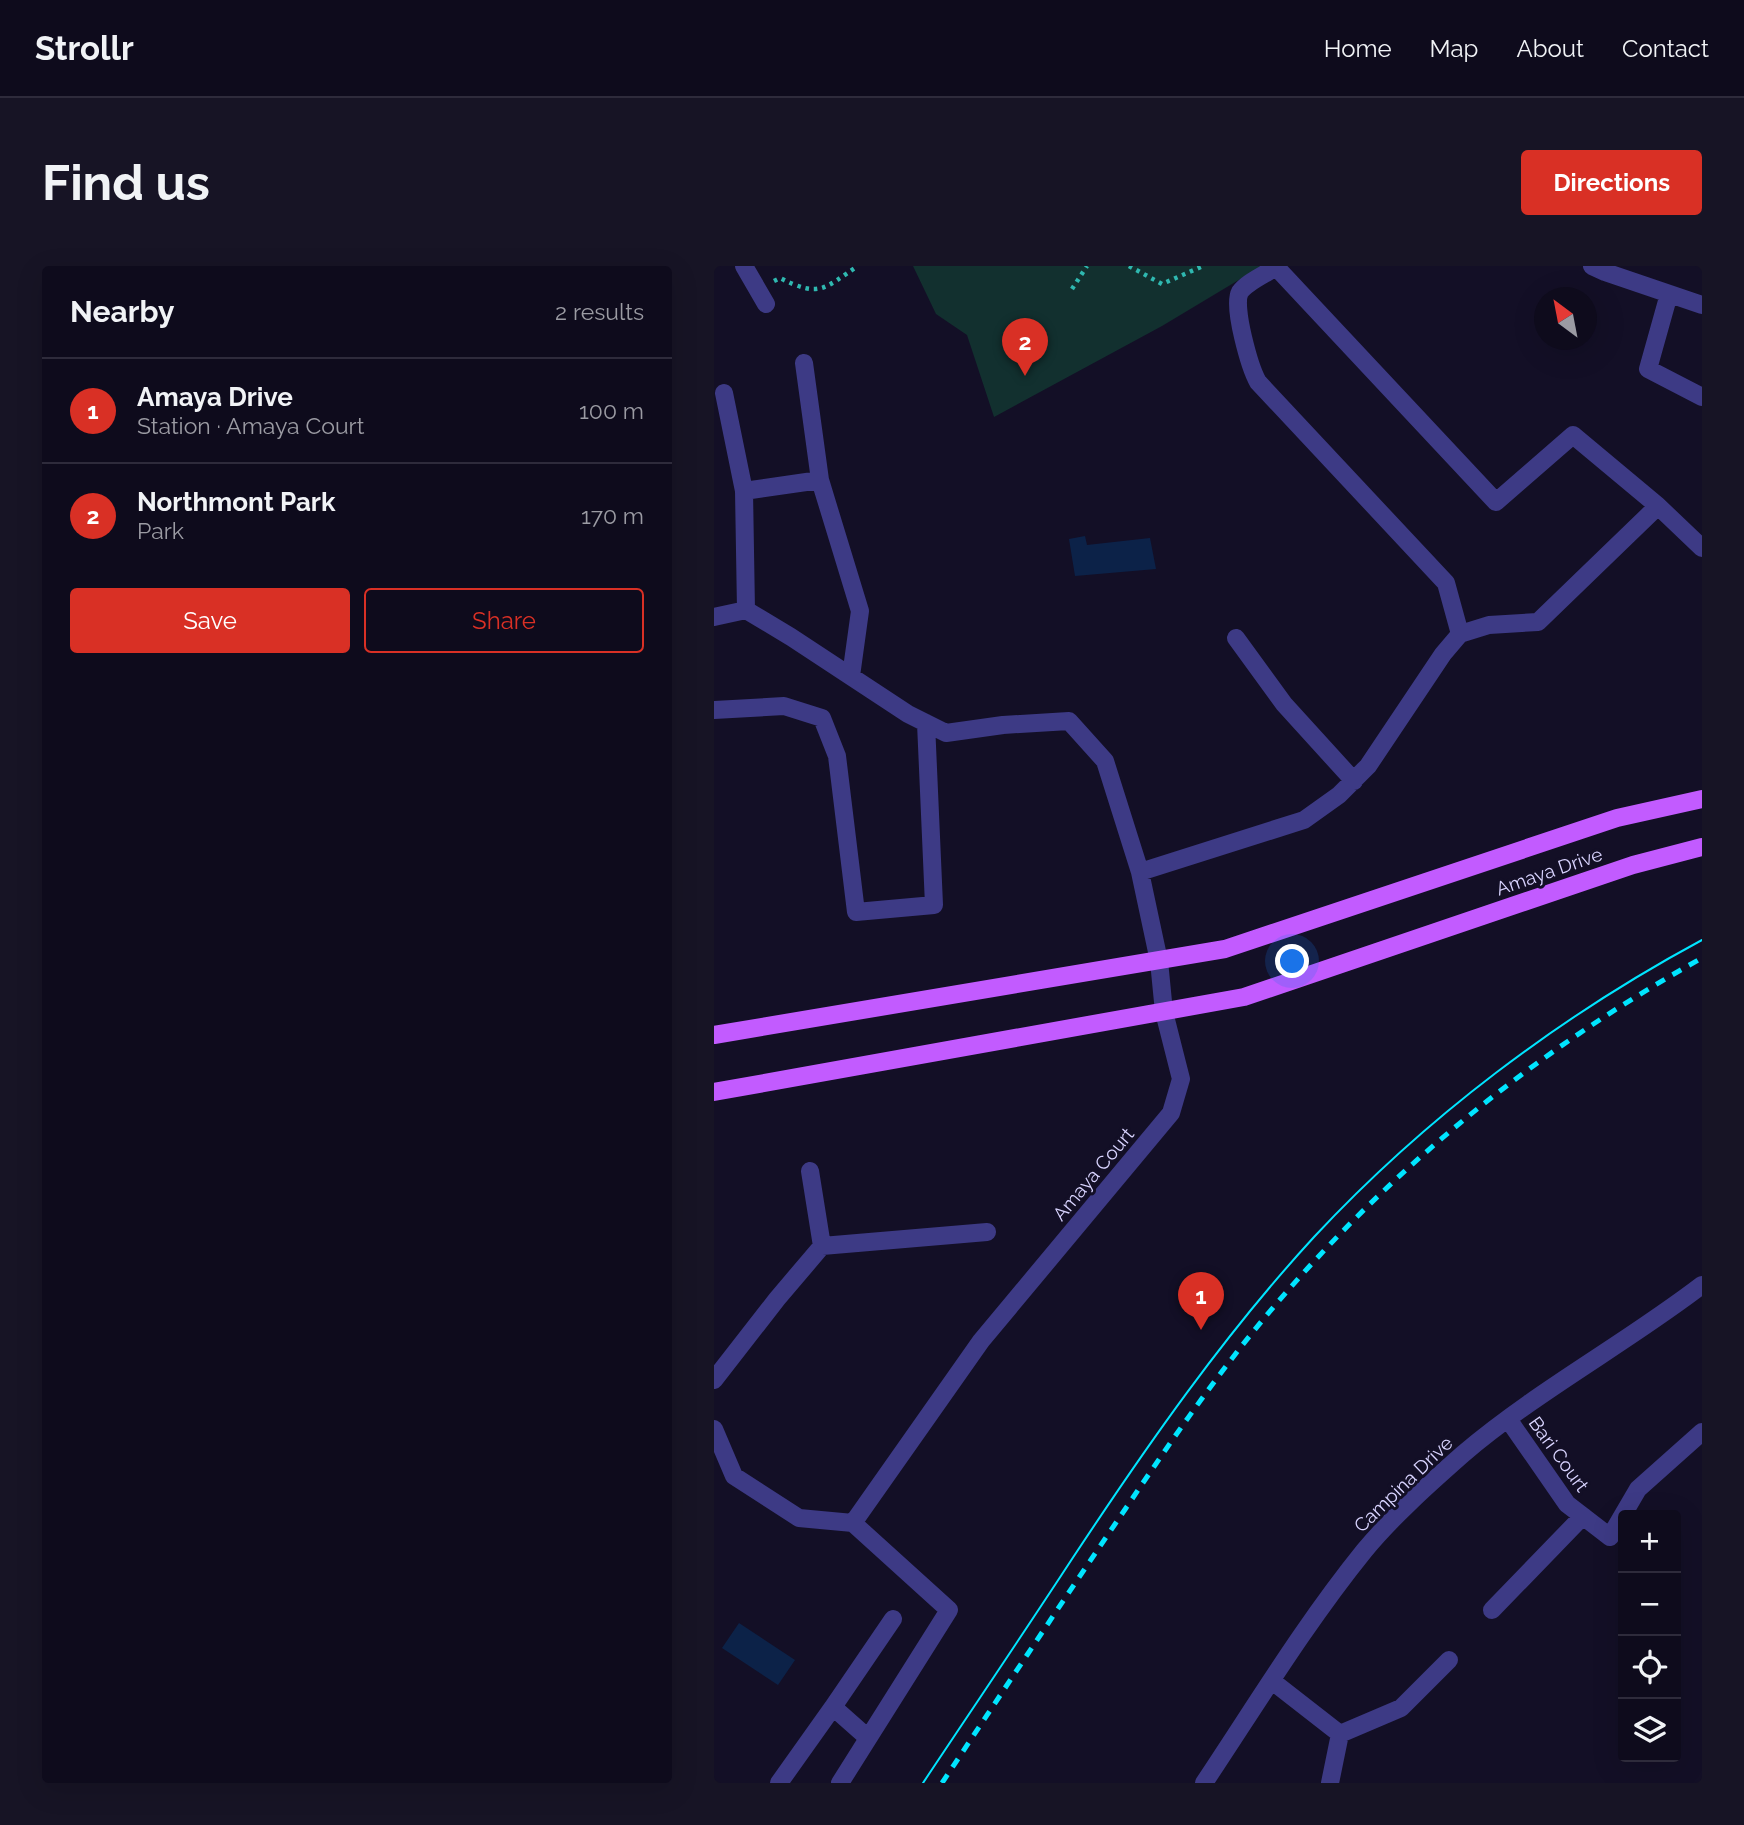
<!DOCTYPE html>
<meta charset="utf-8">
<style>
:root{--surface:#0e0b1c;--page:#171425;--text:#f1f3f6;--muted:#9b9ba3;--line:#2e2b3b;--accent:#d93025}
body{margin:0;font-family:Raleway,sans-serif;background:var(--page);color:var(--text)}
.controls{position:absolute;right:21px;bottom:21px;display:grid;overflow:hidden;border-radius:7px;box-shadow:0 7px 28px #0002}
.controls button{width:63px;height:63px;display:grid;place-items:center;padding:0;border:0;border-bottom:2px solid var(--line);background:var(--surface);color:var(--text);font:35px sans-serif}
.compass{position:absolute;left:820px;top:21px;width:63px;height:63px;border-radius:50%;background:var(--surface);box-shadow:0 7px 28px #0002;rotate:328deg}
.you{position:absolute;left:579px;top:696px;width:24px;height:24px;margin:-18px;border:5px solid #fff;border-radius:50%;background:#1a73e8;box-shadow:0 0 0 10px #1a73e833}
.badge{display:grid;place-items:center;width:46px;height:46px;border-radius:50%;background:var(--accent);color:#fff;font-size:23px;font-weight:700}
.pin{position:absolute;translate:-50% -58px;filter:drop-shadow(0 2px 4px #0008)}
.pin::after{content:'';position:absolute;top:37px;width:24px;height:21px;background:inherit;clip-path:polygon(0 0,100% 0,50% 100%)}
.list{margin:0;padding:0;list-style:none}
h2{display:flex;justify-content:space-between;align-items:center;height:91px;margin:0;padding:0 28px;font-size:30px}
h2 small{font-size:23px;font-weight:400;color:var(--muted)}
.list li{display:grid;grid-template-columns:46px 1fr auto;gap:21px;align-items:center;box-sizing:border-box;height:105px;padding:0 28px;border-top:2px solid var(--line)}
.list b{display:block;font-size:26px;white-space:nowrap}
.list p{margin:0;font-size:23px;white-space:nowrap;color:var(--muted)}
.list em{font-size:23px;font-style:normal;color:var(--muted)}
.actions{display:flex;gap:14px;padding:21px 28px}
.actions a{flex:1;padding:16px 0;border:2px solid var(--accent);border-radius:7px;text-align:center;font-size:24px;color:var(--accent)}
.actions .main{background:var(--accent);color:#fff}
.icon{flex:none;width:38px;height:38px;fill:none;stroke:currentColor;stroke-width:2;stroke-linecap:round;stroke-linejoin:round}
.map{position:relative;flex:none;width:988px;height:1517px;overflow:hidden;border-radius:7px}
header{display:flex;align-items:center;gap:42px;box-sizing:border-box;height:98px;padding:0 35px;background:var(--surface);border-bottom:2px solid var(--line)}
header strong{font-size:33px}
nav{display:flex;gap:38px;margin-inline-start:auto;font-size:24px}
.intro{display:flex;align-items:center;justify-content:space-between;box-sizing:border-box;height:168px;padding:0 42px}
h1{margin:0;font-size:49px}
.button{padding:18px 32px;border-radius:7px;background:var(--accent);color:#fff;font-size:24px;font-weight:700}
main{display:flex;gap:42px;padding:0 42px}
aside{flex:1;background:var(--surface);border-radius:7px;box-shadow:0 7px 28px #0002}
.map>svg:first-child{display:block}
</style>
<header>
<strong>Strollr</strong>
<nav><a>Home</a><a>Map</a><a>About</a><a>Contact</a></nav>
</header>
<div class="intro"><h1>Find us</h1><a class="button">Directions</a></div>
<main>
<aside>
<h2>Nearby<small>2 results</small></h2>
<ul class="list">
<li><span class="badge">1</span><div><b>Amaya Drive</b><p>Station · Amaya Court</p></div><em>100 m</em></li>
<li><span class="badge">2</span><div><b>Northmont Park</b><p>Park</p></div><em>170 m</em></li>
</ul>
<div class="actions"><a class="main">Save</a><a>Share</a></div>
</aside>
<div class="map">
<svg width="988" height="1517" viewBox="0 0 988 1517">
<rect width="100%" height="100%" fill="#130f26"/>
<path fill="#12302f" d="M199,0H548L448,60L280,151L253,69L222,48Z"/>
<path fill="#0c2248" d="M371,270L373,279L436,272L442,303L361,310L355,273Z
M25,1357L81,1394L64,1419L8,1382Z"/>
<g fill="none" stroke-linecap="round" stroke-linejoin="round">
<path stroke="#2fb8b0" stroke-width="4.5" stroke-dasharray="3.5 5" stroke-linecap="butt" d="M415,0L448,18L489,0
M60,15L66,12C106,32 109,23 144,0
M358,23L373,0"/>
<path stroke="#3d3a85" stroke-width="18" d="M30,0L52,38
M878,0L891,6L988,39
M955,28L934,103L988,131
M90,97L106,214L146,345L137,410
M10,127L30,225L106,214
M30,225L32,344
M0,351L32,344L77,371L194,448L232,467L289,459L355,455L391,495L426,606L445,695L450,746L467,813L457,847L267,1075L139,1257L85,1252L20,1210L0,1163
M746,368L732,317L544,116C536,102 518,40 526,26C533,16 552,8 562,1L782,236L859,169L944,240
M522,372L570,438L640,515
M0,444L70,440L108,452L123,490L142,646L220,639L212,457
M426,606L590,554L625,529L654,500L729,388L746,368L775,359L824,356L944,240L988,282
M96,905L108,980
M0,1114L63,1033L108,980L273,966
M794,1153L853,1238L896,1271L924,1223L988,1166
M778,1344L869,1250
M558,1415L626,1468
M626,1468L687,1442L735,1394
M154,1472L119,1441L179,1353
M65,1517L119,1441
M126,1517L235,1344L139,1257
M490,1517C542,1439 591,1358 650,1285C679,1250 715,1218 749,1188C823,1125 911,1078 988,1019
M616,1517L626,1468"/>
<path stroke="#c25bff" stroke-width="18" d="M0,769L511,683L903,552L988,533
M0,826L530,731L919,599L988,581"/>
<path stroke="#00e5ff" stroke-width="2" d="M209,1517C259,1442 309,1368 358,1293C432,1181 509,1070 600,971C711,852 845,751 988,674"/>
<path stroke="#00e5ff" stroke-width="5" stroke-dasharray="10 9" stroke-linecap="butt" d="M228,1517C289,1425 350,1333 412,1242C463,1166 515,1091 576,1022C693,889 833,778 988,692"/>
</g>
<g text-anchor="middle" stroke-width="6" stroke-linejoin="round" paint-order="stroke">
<g font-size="19" fill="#d9d4ff" stroke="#130f26">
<text transform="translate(835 605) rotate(-19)" y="7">Amaya Drive</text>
<text transform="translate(379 908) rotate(-50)" y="7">Amaya Court</text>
<text transform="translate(845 1188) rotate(54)" y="7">Bari Court</text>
<text transform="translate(689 1218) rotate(-44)" y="7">Campina Drive</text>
</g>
</g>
</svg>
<div class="controls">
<button>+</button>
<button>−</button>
<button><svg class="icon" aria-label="locate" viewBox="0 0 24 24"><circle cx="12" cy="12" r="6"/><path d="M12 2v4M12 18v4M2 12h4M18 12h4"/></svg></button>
<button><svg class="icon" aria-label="layers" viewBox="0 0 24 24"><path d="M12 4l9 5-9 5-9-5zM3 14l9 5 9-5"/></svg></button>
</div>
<svg class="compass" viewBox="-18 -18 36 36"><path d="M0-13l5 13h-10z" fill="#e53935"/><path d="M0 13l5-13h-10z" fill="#9b9ba3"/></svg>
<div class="you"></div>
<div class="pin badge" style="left:487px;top:1064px">1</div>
<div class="pin badge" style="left:311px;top:110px">2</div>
</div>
</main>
